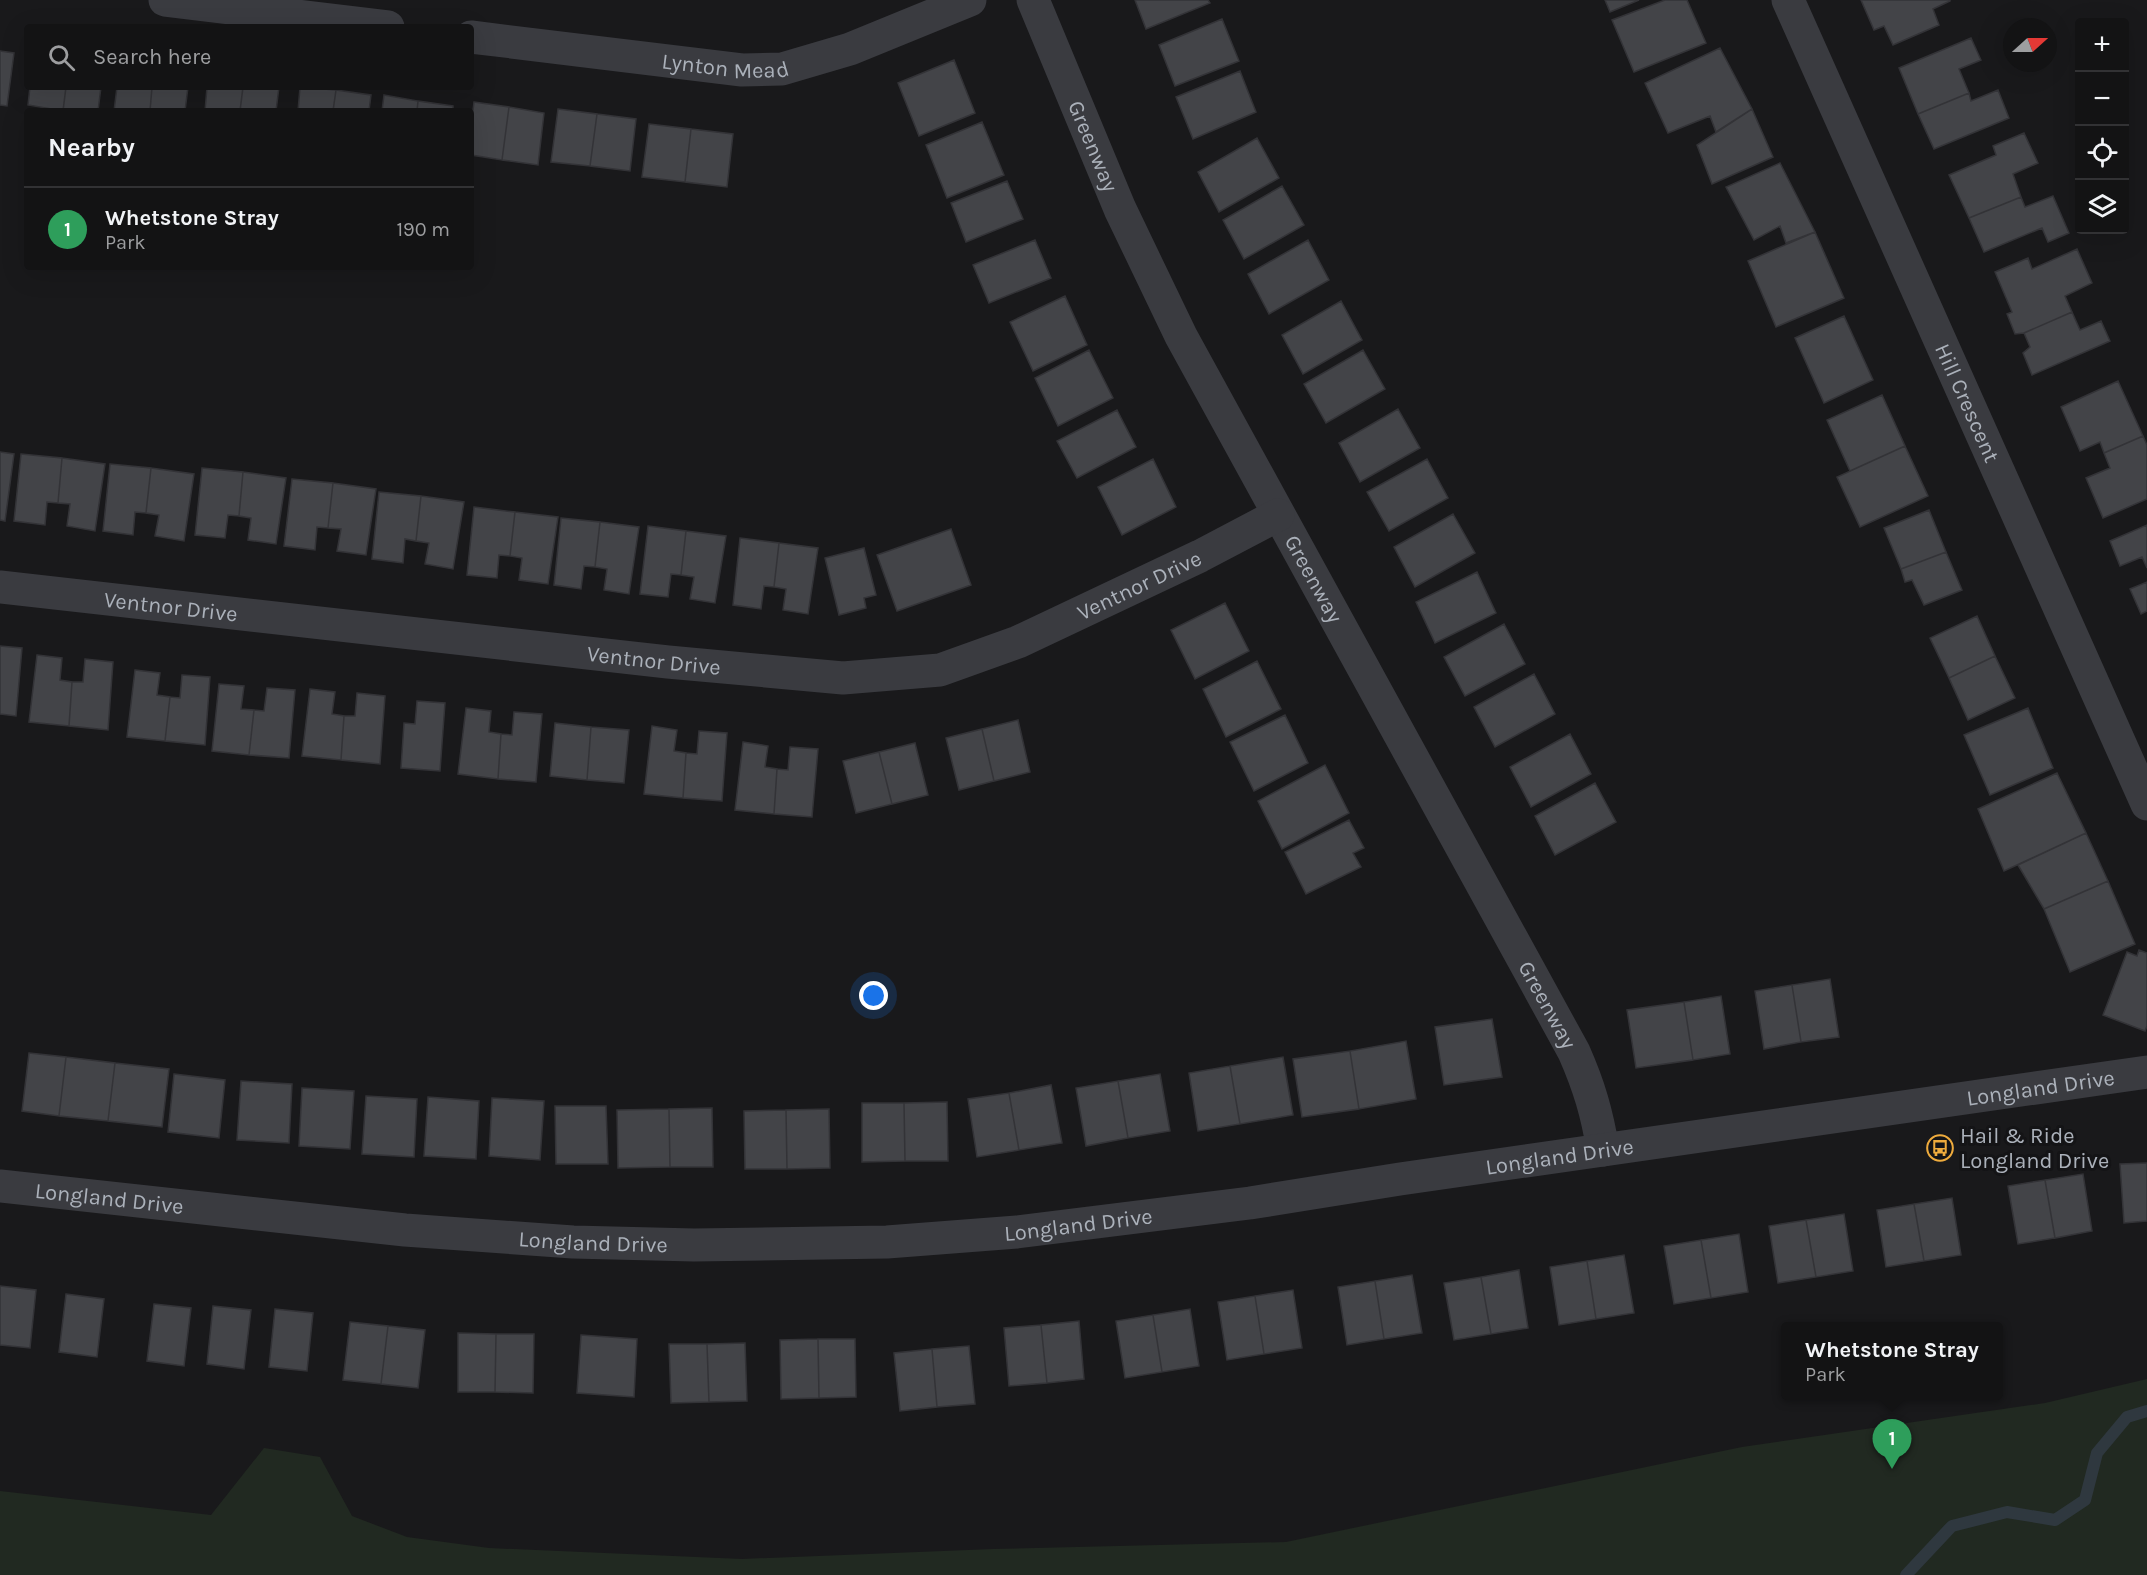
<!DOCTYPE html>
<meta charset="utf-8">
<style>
:root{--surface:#131314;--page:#1c1c1d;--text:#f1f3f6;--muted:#9d9ea0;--line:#323234;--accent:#eeab3d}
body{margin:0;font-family:Karla,sans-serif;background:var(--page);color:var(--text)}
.controls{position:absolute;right:18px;top:18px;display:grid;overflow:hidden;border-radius:6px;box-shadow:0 6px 24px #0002}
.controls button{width:54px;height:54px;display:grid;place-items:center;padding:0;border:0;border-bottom:2px solid var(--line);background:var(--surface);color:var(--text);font:30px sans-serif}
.compass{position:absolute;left:2003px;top:18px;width:54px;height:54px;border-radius:50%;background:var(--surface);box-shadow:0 6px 24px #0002;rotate:69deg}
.you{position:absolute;left:874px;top:996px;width:21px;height:21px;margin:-15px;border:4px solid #fff;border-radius:50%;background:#1a73e8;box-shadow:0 0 0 9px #1a73e833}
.badge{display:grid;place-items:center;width:39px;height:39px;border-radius:50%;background:var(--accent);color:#fff;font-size:20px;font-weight:700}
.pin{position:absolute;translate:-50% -50px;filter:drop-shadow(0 2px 3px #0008)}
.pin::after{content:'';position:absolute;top:32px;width:21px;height:18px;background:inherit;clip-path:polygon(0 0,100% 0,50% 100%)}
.popup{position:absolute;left:1781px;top:1322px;width:222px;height:78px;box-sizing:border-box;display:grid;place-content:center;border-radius:6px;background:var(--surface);filter:drop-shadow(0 2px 4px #0005);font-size:20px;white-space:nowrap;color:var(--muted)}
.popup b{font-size:22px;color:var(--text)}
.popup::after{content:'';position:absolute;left:50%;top:100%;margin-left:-12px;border:12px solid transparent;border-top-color:var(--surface)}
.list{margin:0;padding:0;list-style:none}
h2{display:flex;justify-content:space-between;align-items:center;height:78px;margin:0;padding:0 24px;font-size:26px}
h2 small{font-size:20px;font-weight:400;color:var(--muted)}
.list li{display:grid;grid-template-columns:39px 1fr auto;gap:18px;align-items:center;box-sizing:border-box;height:84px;padding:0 24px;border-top:2px solid var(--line)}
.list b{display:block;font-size:22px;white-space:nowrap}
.list p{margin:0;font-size:20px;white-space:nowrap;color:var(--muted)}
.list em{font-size:20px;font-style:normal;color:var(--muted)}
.icon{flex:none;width:33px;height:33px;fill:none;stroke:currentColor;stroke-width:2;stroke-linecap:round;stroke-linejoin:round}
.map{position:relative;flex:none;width:2147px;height:1575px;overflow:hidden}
.search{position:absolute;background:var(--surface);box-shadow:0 6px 24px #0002;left:24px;top:24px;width:450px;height:66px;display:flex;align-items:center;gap:15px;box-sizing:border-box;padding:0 21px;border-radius:6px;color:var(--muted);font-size:22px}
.panel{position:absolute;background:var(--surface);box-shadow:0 6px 24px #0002;left:24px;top:108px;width:450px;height:162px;border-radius:6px}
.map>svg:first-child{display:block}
</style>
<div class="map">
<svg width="2147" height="1575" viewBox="0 0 2147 1575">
<rect width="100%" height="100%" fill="#19191b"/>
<path fill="#212921" d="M2147,1379V1575H0V1491L211,1515L264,1448L320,1457L352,1516L407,1537L489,1548L742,1559L993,1549L1286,1542L1742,1447L2045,1403Z"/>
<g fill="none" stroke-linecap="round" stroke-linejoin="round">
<path stroke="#2f383f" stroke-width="12" d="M1906,1575L1952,1526L2007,1512L2055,1520L2085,1500L2097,1453L2127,1417L2147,1411"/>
</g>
<path fill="#434448" stroke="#333337" stroke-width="1.5" d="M1135,0H1208L1210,3L1146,29Z
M1605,0H1639L1610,12Z
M1665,0H1687L1706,43L1634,72L1612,20Z
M1861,0H1950V1L1933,9L1939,25L1893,45L1884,26L1874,30Z
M1222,19L1239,61L1175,86L1159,45Z
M1971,38L1981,60L1959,69L1969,93L1918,114L1899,68Z
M1720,48L1752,109L1716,132L1710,116L1668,133L1645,83Z
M0,51L14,53L7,106L0,105Z
M954,60L975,113L919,136L898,83Z
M1240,71L1256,112L1193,139L1176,97Z
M30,87H66L63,111L28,105Z
M66,87H101L98,111H63Z
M117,87H152L150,111H114Z
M152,87H188L185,111H150Z
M207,87H243L240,111H205Z
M243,87H279L276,111H240Z
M300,87L336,90L333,111H298Z
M336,90L371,95L369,111H333Z
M1998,90L2009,118L1934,149L1918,114L1969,93L1971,101Z
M384,95L418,101L417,111H382Z
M418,101L453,106V111H417Z
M474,102L509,107L502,160L471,155V127Z
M509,107L544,113L538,165L502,160Z
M558,109L597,114L590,166L551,162Z
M1752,109L1773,157L1712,184L1697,145Z
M597,114L636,119L630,171L590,166Z
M982,122L1004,175L947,198L926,145Z
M649,124L691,129L685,182L642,177Z
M691,129L733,134L727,187L685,182Z
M2024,133L2038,163L2013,174L2021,197L1969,218L1949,175L1996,155L1993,146Z
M1257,138L1279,178L1219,212L1198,172Z
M1780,163L1815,232L1786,243L1780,226L1754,240L1726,187Z
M1007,181L1023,219L966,242L951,203Z
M1282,186L1304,225L1244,259L1223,220Z
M2053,196L2069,233L2048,242L2042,228L1984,252L1969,218L2021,197L2025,207Z
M1815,232L1844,298L1776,327L1748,261Z
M1035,240L1051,278L989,303L973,265Z
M1308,240L1329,280L1269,314L1248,274Z
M2077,249L2092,283L2065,296L2072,312L2024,333L2015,334L2007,314L2012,312L1995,272L2028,258L2032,269Z
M1065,296L1087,345L1033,371L1010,322Z
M1341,301L1362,340L1303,374L1282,335Z
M2072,312L2080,330L2101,321L2110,341L2032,375L2023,353L2030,347L2024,333Z
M1844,316L1873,380L1824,403L1795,338Z
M1089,350L1113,398L1058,426L1035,378Z
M1363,350L1385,389L1326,423L1304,384Z
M2118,381L2143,436L2104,453L2100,442L2080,451L2061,407Z
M1882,395L1905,446L1850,471L1827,420Z
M1398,409L1420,448L1360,482L1339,443Z
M1117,410L1136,447L1077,478L1057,441Z
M2143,436L2147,445V499L2103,518L2086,478L2110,468L2104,453Z
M1905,446L1928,496L1860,527L1837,477Z
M0,452L14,454L5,521L0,520Z
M21,454L62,458L58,503L47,502L45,525L14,521Z
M62,458L105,464L95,531L67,526L70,504L58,503Z
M1153,459L1176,507L1122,535L1098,487Z
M1427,459L1448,498L1389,531L1367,492Z
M110,464L151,468L146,513L135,512L133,535L103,531Z
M151,468L194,474L184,541L155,536L159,515L146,513Z
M202,468L243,472L239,516L228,515L225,538L195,535Z
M243,472L286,478L276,544L248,540L251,518L239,516Z
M292,479L333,483L328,528L317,527L315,550L284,546Z
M333,483L376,489L366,555L337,551L341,529L328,528Z
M379,492L421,496L416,541L405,539L403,563L372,559Z
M421,496L464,502L453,569L425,564L429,543L416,541Z
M474,507L515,512L510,556L499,555L497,578L467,575Z
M1929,510L1946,552L1901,569L1884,528Z
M515,512L558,517L548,584L519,580L522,558L510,556Z
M1453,514L1475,553L1415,587L1394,547Z
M561,518L600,522L595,567L584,566L581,589L554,585Z
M600,522L639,527L629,594L604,590L607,569L595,567Z
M2147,525V568L2142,557L2120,566L2110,541Z
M648,526L686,531L681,575L671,574L668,597L640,594Z
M951,529L971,585L897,611L877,555Z
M686,531L726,536L715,603L690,599L694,577L681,575Z
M740,538L779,543L774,587L764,586L761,609L733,605Z
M779,543L818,548L808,614L783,610L786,589L774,587Z
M864,548L876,595L864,598L866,608L839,615L825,558Z
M1946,552L1962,590L1924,605L1912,580L1905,582L1901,569Z
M1477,572L1496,613L1435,643L1416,602Z
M2147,582V611L2141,614L2130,589Z
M1225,603L1249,651L1195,679L1171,630Z
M1977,616L1995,656L1949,678L1930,638Z
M1504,624L1525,664L1465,696L1444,657Z
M0,646L22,648L16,716L0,714Z
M37,655L62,658L60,680L72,682L69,726L29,722Z
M1995,656L2015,698L1968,720L1949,678Z
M85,659L113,662L108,730L69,726L72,682H83Z
M1257,661L1281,709L1226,737L1203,689Z
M135,670L160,673L157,695L170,697L165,741L127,737Z
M1534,674L1555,714L1495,747L1474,707Z
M182,675L210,677L205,745L165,741L170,697L180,698Z
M219,684L244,686L241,709L254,710L249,755L212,751Z
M267,688L295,690L289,758L249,755L254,710L264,711Z
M310,689L335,692L332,714L344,716L341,760L302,756Z
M357,693L385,696L380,764L341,760L344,716H355Z
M417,701L445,703L440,771L401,768L404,723L415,724Z
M466,708L491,711L489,732L501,734L498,779L458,774Z
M2028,708L2053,768L1990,795L1964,735Z
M514,712L542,714L536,782L498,779L501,734L512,735Z
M1285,715L1308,763L1254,791L1230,742Z
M1018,720L1030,772L994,781L982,729Z
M555,723L591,727L587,780L550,776Z
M652,726L677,730L674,751L686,753L683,798L644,794Z
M591,727L629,730L624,783L587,780Z
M982,729L994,781L959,790L946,738Z
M699,731L727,733L722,801L683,798L686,753L697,754Z
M1570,734L1591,774L1531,807L1510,767Z
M743,742L768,746L765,767L777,769L774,814L735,810Z
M915,743L928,795L892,804L879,752Z
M790,747L818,749L812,817L774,814L777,769L788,770Z
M879,752L892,804L856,813L843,761Z
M1325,765L1349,813L1282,849L1258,801Z
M2057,773L2086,833L2004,871L1978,809Z
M1595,783L1616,822L1555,855L1535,816Z
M1349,820L1364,848L1353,853L1361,867L1306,894L1285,852Z
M2086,833L2108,881L2044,909L2018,865Z
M2108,881L2135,944L2070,972L2044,909Z
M2139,950L2147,953V1026L2145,1031L2103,1015L2127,952L2137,956Z
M1830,979L1839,1037L1801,1042L1792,985Z
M1792,985L1801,1042L1764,1049L1755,991Z
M1721,996L1730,1054L1693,1060L1684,1002Z
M1684,1002L1693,1060L1636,1068L1627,1010Z
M1492,1019L1502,1077L1444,1085L1435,1027Z
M1406,1041L1416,1099L1359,1109L1350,1051Z
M1350,1051L1359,1109L1302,1117L1293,1059Z
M29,1053L66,1057L59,1116L22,1111Z
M66,1057L115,1063L108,1121L59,1116Z
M1283,1057L1293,1115L1240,1124L1230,1066Z
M115,1063L169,1069L162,1127L108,1121Z
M1230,1066L1240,1124L1198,1131L1189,1073Z
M174,1074L225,1080L219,1138L168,1132Z
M1160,1074L1170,1131L1128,1138L1118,1081Z
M241,1081L292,1084L289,1143L237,1140Z
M1118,1081L1128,1138L1086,1146L1076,1088Z
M1051,1085L1062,1143L1019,1150L1009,1093Z
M302,1088L354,1091L350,1149L299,1146Z
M1009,1093L1019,1150L977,1157L968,1099Z
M366,1096L417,1099L414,1157L362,1154Z
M428,1097L479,1101L476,1159L424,1156Z
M492,1098L544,1101L540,1160L489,1156Z
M947,1102L948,1161H905L904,1103Z
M862,1103H904L905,1161L862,1162Z
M555,1106H606L608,1164H556Z
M712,1108L713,1167H670L669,1109Z
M669,1109L670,1167L618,1168L617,1110Z
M829,1109L830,1168L787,1169L786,1110Z
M786,1110L787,1169H745L744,1111Z
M2147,1163V1221L2124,1223L2120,1164Z
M2083,1174L2092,1231L2055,1238L2045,1180Z
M2045,1180L2055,1238L2018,1244L2008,1186Z
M1952,1198L1961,1255L1924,1261L1914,1204Z
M1914,1204L1924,1261L1886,1267L1877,1210Z
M1844,1214L1853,1271L1816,1277L1806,1220Z
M1806,1220L1816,1277L1778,1283L1769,1226Z
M1739,1234L1748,1292L1711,1298L1701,1240Z
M1701,1240L1711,1298L1674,1304L1664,1246Z
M1624,1255L1634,1313L1596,1319L1587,1261Z
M1587,1261L1596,1319L1559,1325L1550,1267Z
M1519,1270L1528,1328L1491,1334L1481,1277Z
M1412,1275L1422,1333L1384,1339L1375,1281Z
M1481,1277L1491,1334L1454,1340L1444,1283Z
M1375,1281L1384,1339L1347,1345L1338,1287Z
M0,1286L36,1290L30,1348L0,1345Z
M1293,1290L1302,1348L1264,1354L1255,1296Z
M66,1294L104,1299L97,1357L59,1352Z
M1255,1296L1264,1354L1227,1360L1218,1302Z
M154,1304L191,1308L184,1366L147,1361Z
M213,1306L251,1310L244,1369L207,1364Z
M275,1309L313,1313L307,1371L269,1367Z
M1190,1309L1199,1366L1162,1372L1153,1315Z
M1153,1315L1162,1372L1125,1378L1116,1321Z
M1079,1321L1084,1379L1047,1383L1041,1325Z
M350,1322L388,1326L381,1384L343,1380Z
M1041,1325L1047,1383L1009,1386L1004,1328Z
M388,1326L425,1330L418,1388L381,1384Z
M458,1333L496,1334L495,1392H458Z
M496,1334H534L533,1393L495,1392Z
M581,1335L637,1339L634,1397L577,1393Z
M818,1339H855L856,1397L819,1398Z
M818,1339L819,1398L781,1399L780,1340Z
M745,1343L747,1401L709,1402L707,1344Z
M669,1344H707L709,1402L671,1403Z
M969,1346L975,1404L937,1407L932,1349Z
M932,1349L937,1407L900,1411L894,1353Z"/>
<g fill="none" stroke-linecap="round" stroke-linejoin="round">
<g stroke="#3a3b40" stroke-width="33">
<path d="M165,0L388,27"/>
<path id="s1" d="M1033,0L1120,209L1181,336L1574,1052C1589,1086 1597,1113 1603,1150"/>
<path id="s2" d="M1788,0L2147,804"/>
<path id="s3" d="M471,37L742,70L782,69L850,49L970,0"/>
<path id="s4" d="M0,587L668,662L843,678L940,670L1018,642L1200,556L1278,515"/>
<path id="s5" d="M0,1186L405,1230L573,1242L694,1245L887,1242L1017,1232L1250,1203L1400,1179L2147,1072"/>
</g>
</g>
<defs>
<g id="bus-ring" transform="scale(1.35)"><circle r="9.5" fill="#141416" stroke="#eeab3d" stroke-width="1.5"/><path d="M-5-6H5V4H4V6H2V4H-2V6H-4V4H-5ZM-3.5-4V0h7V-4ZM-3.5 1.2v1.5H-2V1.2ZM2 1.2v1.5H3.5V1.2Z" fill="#eeab3d"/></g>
</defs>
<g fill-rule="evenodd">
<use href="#bus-ring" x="1940" y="1148"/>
</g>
<g text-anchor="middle" stroke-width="6" stroke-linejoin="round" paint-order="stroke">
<g font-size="22" fill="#abb1ba" stroke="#141416">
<text dy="8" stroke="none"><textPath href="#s3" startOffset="256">Lynton Mead</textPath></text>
<text dy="8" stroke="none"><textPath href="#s1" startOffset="158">Greenway</textPath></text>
<text dy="8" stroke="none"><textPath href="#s2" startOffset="441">Hill Crescent</textPath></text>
<text dy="8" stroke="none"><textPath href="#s1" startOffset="644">Greenway</textPath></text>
<text dy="8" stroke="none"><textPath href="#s4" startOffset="1162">Ventnor Drive</textPath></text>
<text dy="8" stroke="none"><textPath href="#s4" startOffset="172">Ventnor Drive</textPath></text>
<text dy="8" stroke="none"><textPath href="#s4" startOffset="658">Ventnor Drive</textPath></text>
<text dy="8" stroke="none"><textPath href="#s1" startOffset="1130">Greenway</textPath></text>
<text dy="8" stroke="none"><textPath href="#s5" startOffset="2054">Longland Drive</textPath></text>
<text dy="8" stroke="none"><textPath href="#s5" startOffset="1568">Longland Drive</textPath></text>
<text dy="8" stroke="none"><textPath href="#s5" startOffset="110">Longland Drive</textPath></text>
<text dy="8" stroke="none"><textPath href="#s5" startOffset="1082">Longland Drive</textPath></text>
<text dy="8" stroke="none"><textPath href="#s5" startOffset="596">Longland Drive</textPath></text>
</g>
<g font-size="22" fill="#abb1ba" stroke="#141416" text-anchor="start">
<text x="1960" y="1143">Hail &amp; Ride<tspan x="1960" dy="25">Longland Drive</tspan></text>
</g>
</g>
</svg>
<div class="controls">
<button>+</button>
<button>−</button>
<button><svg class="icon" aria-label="locate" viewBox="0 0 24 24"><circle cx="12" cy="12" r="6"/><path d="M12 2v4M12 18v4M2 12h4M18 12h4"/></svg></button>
<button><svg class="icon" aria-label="layers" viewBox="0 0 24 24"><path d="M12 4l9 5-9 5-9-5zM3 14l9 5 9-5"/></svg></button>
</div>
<svg class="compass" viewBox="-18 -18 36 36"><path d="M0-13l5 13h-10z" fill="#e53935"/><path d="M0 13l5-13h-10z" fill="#9d9ea0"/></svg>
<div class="you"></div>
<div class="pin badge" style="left:1892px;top:1469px;background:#2e9e5b">1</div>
<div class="popup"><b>Whetstone Stray</b>Park</div>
<div class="search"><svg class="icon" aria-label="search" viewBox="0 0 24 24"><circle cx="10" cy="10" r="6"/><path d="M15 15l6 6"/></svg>Search here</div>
<section class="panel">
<h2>Nearby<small></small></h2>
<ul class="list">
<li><span class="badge" style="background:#2e9e5b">1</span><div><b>Whetstone Stray</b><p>Park</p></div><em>190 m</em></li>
</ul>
</section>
</div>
